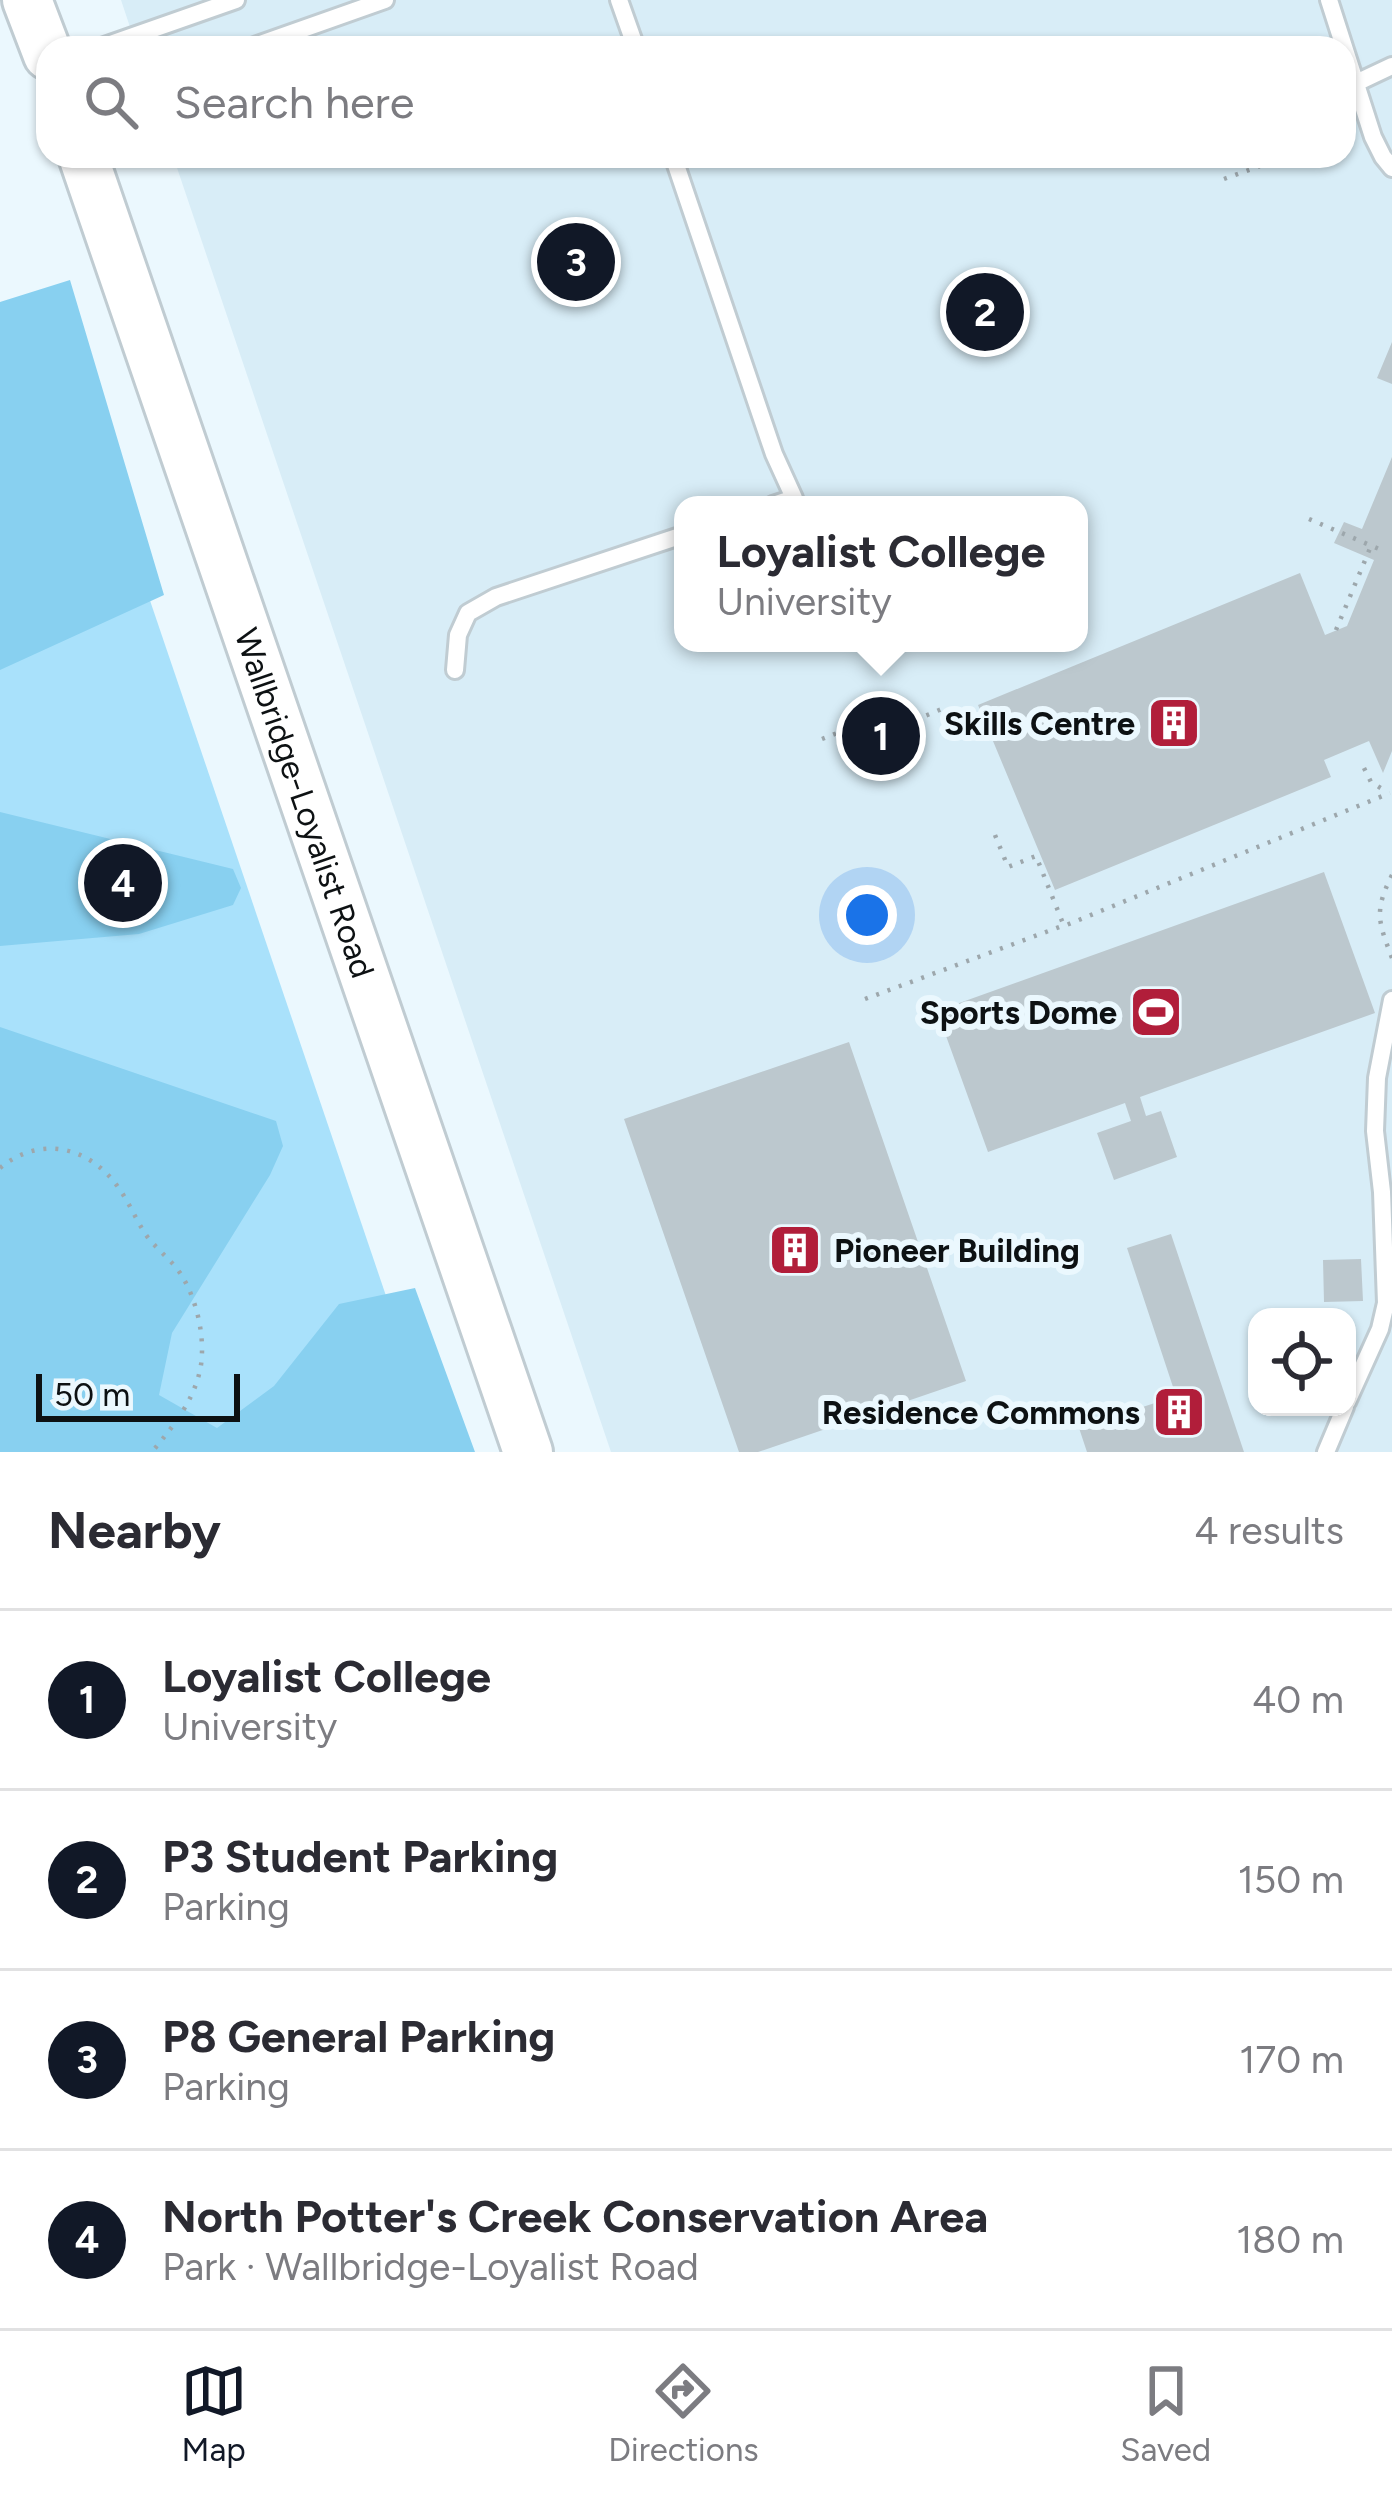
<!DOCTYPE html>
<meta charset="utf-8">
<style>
:root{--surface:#fff;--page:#f2f2f3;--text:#2b2b33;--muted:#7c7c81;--line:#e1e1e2;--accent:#111827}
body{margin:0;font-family:Figtree,sans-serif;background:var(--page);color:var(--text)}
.controls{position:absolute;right:36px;bottom:36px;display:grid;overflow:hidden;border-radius:24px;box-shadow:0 3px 9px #0004}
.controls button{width:108px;height:108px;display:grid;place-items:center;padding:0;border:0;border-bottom:3px solid var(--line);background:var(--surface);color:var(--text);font:60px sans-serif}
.scale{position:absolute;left:36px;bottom:30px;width:204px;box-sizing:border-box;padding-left:12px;border:6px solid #0d1113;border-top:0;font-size:33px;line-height:42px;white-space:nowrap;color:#0d1113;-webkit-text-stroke:9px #ebf8fe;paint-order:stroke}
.you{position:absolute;left:867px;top:915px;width:42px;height:42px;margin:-30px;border:9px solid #fff;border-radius:50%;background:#1a73e8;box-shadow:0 0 0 18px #1a73e833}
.badge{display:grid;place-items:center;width:78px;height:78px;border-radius:50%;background:var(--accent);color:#fff;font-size:39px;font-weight:700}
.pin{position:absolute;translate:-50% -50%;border:6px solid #fff;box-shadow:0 3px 12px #0006}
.popup{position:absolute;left:674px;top:496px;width:414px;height:156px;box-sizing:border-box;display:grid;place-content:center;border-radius:24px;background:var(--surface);filter:drop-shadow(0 3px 9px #0005);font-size:39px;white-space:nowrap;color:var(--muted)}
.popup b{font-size:45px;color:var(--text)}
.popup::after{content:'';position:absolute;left:50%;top:100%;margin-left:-24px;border:24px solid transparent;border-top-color:var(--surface)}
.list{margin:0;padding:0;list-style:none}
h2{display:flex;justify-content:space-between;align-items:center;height:156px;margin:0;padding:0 48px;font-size:51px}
h2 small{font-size:39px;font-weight:400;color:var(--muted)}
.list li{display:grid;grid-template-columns:78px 1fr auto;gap:36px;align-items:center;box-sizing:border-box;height:180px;padding:0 48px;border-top:3px solid var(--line)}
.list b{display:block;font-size:45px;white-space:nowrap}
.list p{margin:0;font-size:39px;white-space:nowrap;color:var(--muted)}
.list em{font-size:39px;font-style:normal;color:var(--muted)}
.icon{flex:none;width:66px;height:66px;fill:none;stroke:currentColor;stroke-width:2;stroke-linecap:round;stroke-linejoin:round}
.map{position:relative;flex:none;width:1392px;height:1452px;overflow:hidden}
.search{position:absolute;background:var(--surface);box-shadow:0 3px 9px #0004;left:36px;right:36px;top:36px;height:132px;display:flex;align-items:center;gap:30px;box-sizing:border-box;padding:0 42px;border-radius:36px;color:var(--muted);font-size:45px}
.sheet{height:876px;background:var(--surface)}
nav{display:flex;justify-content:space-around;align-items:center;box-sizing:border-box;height:168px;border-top:3px solid var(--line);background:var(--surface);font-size:33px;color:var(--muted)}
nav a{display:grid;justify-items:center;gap:6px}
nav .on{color:var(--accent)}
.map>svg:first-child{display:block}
</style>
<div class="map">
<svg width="1392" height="1452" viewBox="0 0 1392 1452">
<rect width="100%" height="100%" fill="#ebf8fe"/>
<path fill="#d8edf7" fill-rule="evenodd" d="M121,0H1392V1452H611L173,156H1344V48H137ZM683,505H1079V643H683ZM1257,1317H1347V1407H1257Z"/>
<path fill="#a9e1fb" d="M47,297L439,1452H0V313Z"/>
<path fill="#88d0f0" d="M70,280L164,595L0,670V302Z
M0,812L233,869L241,888L233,905L139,934L0,946Z
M0,1027L276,1121L283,1146L270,1175L172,1333L159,1395L217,1428L274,1386L339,1304L415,1288L475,1452H0Z"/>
<path fill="#bcc8ce" d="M1392,342V384L1377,378Z
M1392,457V751L1383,773L1369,741L1324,760L1331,777L1055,890L978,705L1300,573L1325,635L1347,626L1374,560L1334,543L1344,522L1362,529Z
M1324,872L1375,1013L1140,1097L1146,1116L1161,1111L1177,1157L1114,1180L1097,1133L1131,1121L1125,1103L988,1152L937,1011Z
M849,1042L966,1381L758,1452H739L624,1119Z
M1171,1234L1244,1452H1087L1079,1428L1176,1396L1127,1248Z
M1361,1259L1363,1301L1324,1302L1323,1260Z"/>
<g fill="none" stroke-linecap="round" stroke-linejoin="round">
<g stroke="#c0ccd2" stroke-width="22">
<path id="service" d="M619,0L636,48
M1329,0L1373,137L1383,157L1392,168
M99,48L236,0
M249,48L385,0
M1356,83L1392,66
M673,156L774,454L794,498L773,505
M455,670L458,635L468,613L496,597L683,535
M1347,1402L1380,1329L1386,1303L1382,1192L1375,1131L1377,1078L1392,1000
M1326,1452L1345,1407"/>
</g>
<g stroke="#c0ccd2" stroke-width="54">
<g id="secondary">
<path d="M27,0L48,55"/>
<path id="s1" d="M83,156L528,1452"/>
</g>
</g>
<path stroke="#9da7ac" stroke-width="4.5" stroke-dasharray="3 9" stroke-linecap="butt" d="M1224,179L1260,166L1280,156
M1309,519L1379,549
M1336,630L1371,546
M822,739L865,722L875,737L944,708
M1364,768L1371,782L1387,792
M995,835L1008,867L1036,856L1064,926L1390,793
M1392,875C1374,911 1378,921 1392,958
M865,999L1062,926
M0,1168C40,1135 89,1146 118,1187C129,1202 136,1220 146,1235C157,1250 173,1261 182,1276C197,1301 205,1336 201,1365C195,1400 174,1425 152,1452"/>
<use href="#service" stroke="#fff" stroke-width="16"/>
<use href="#secondary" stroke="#fff" stroke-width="48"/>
</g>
<defs>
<g id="building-square" transform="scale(2.7)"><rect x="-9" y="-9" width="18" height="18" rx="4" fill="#b11e3a" stroke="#ebf8fe"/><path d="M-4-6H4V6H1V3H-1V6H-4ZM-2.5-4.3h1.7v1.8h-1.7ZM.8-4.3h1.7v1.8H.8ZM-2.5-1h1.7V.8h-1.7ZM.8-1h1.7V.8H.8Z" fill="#fff"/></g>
<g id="stadium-square" transform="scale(2.7)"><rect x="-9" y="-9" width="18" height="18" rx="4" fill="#b11e3a" stroke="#ebf8fe"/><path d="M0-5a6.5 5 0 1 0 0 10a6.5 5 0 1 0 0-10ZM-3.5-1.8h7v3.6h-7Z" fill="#fff"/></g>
</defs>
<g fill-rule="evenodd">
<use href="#building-square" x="1174" y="723"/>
<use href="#stadium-square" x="1156" y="1012"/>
<use href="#building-square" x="795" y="1250"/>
<use href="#building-square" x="1179" y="1412"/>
</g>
<g text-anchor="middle" stroke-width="12" stroke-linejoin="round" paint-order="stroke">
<g font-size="33" font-weight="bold" fill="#0d1113" stroke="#ebf8fe" text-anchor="end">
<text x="1135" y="735">Skills Centre</text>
<text x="1117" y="1024">Sports Dome</text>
<text x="834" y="1262" text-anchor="start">Pioneer Building</text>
<text x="1140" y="1424">Residence Commons</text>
</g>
<g font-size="33" fill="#0d1113" stroke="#ebf8fe">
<text dy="12" stroke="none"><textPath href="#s1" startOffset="684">Wallbridge-Loyalist Road</textPath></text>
</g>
</g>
</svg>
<div class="controls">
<button><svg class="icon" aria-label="locate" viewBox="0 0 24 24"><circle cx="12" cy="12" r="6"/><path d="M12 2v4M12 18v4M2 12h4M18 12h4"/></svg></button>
</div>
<div class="scale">50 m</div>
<div class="you"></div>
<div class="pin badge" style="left:881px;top:736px">1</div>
<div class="popup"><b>Loyalist College</b>University</div>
<div class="pin badge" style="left:985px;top:312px">2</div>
<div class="pin badge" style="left:576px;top:262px">3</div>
<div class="pin badge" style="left:123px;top:883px">4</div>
<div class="search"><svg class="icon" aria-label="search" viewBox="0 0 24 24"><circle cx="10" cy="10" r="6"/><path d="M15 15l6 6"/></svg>Search here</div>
</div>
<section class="sheet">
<h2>Nearby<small>4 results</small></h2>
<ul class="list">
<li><span class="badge">1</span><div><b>Loyalist College</b><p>University</p></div><em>40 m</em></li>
<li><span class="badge">2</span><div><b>P3 Student Parking</b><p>Parking</p></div><em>150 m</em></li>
<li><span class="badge">3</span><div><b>P8 General Parking</b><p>Parking</p></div><em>170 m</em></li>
<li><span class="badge">4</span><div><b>North Potter's Creek Conservation Area</b><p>Park · Wallbridge-Loyalist Road</p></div><em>180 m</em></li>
</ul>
</section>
<nav>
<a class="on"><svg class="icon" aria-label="map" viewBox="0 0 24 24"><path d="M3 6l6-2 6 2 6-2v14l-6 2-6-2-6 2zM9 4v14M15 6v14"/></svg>Map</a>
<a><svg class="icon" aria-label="directions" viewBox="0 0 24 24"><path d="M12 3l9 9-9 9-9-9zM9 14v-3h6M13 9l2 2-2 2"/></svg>Directions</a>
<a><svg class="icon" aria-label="saved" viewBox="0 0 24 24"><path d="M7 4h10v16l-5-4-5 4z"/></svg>Saved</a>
</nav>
